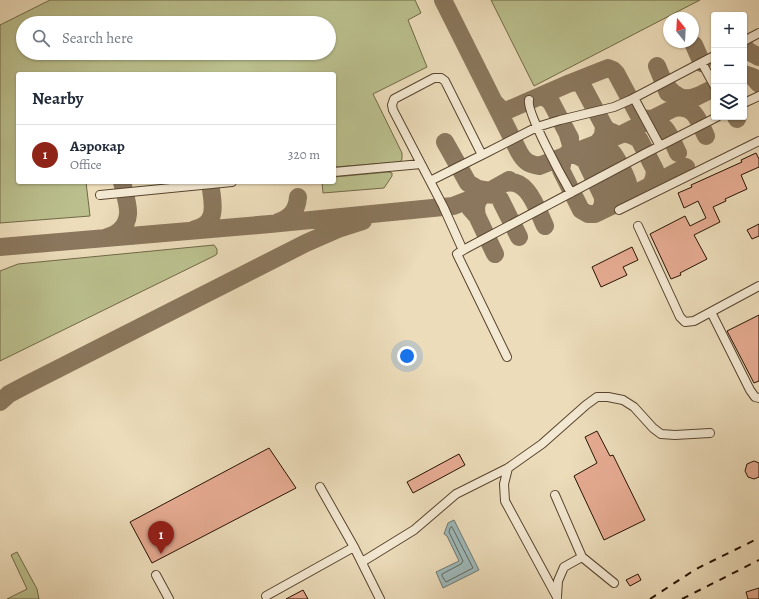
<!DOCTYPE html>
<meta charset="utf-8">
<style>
:root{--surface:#fff;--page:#f6f6f7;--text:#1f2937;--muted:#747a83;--line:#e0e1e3;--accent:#8f2418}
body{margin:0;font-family:Alegreya,serif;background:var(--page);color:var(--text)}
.controls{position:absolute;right:12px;top:12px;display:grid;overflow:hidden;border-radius:4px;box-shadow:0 1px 3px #0004}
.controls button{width:36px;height:36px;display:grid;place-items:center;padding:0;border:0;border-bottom:1px solid var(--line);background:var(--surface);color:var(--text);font:20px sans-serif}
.compass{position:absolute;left:663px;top:12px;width:36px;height:36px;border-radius:50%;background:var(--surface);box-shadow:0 1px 3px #0004;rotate:342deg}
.you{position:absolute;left:407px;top:356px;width:14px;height:14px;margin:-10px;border:3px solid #fff;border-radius:50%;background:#1a73e8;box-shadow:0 0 0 6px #1a73e833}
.badge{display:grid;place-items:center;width:26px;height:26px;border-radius:50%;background:var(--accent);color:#fff;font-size:13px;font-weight:700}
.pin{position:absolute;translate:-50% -33px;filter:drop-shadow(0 1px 2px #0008)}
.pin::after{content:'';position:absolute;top:21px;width:14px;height:12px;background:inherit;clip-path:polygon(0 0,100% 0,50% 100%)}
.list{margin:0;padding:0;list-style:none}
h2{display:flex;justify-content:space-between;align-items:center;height:52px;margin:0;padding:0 16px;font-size:17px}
h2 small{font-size:13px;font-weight:400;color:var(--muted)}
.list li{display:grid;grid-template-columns:26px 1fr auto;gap:12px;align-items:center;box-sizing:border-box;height:60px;padding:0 16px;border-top:1px solid var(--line)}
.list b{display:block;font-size:15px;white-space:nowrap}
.list p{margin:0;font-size:13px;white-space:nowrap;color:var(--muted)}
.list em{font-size:13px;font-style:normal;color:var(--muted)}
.icon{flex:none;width:22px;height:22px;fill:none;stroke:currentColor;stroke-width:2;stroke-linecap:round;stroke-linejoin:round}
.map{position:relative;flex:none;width:759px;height:599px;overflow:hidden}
.search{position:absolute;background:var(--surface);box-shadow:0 1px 3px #0004;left:16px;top:16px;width:320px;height:44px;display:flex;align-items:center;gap:10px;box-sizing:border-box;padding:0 14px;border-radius:22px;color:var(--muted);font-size:15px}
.panel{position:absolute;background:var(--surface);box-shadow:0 1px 3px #0004;left:16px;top:72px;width:320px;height:112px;border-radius:4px}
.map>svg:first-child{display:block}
</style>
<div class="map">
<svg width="759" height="599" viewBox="0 0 759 599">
<rect width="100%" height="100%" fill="#ecdcba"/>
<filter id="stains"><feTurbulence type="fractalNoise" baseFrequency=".005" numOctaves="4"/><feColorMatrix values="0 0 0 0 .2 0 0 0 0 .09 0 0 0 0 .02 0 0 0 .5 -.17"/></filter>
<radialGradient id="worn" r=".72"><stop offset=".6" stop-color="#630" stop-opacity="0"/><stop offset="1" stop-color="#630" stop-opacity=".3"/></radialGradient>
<path fill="#babf8d" stroke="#706846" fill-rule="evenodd" d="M50,0H415L421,13L408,20L427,67L373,94L402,153V159L400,162L334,167V74H18V182H86L90,216L0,223V25ZM23,23H329V53H23Z
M491,0H700L534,86Z
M388,172L392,173V176L384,188L323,193L322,182H334V177Z
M214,245L217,249V254L214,256L0,361V271L18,264Z
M17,552L37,589L39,599H7L27,589L11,555Z"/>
<path fill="#9db9ba" stroke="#6e7670" d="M454,520L479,570L443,588L436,572L459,561L447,536L444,534L448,523Z"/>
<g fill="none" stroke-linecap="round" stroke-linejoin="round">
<path stroke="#62665d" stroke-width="1" d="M452,527L473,568L446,582L442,576V574L461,564L463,561L449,532L450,528Z"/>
<path stroke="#8a775d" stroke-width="18" d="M443,0L519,152C524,161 528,164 539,166L622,134L714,88
M694,45L702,63
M744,46L748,51L759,57
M657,66L668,93
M744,74L753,77L759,84
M664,82C671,93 683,103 697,96
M570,83L577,82L582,85L604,126L607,130L614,133
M538,97H545L551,102L570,138
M495,103L502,110H508L570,83L608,68L613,70L616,73L639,116C644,120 649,119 655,118
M675,108C695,104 699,122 706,136
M736,117L737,119
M649,121C667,122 671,139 678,153
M604,126L603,136L597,144C601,145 605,146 609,149C615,153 629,181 629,188C629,200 618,204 609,201
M624,133L631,135L639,139L655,170L654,178L651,185
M568,135L572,148L563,159L561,170L581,210L588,214H595L620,202
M445,142L468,183L478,189L490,191
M579,150C588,149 594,150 600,157L615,190
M567,154L576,155L585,160L603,197V204L600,211
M502,184C527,174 537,209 545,226
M623,200L686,167
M470,208L477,216L495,254
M477,216C475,207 476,200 484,194L496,195L500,199L519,237
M278,222C291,218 297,210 298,197
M195,229C220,224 212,200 210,182
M107,237C118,235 127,226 128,214C129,206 124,191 122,182
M0,247L270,224L453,206L484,194L509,180
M0,402L9,394L28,384L306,243L338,229L363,221"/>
</g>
<path fill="#e6ab92" stroke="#271200" d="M756,153L759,159V167L741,175L747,189L725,199L726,201L713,207L720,222L694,235L707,259L680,273L681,275L671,279L650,234L685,216L690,226L706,218L698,201L684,208L678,193L692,187L691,185L742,162L741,160Z
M759,224V236L752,239L747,230Z
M632,247L638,260L623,267L627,275L601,287L592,267Z
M759,315V381L754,383L727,331Z
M597,431L610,456L613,455L645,520L604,540L574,476L597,463L585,437Z
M269,448L296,488L152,563L130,522Z
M459,454L465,465L413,493L407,482Z
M754,461L759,463V477L754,479L748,477L745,471L747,464Z
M638,574L641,580L630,586L626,580Z
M759,588V599H748L746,592Z
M303,590L308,599H286Z"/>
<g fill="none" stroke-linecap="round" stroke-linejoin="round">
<g stroke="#58442e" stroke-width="10">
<path id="minor" d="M744,41L759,33
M714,56L630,100L614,107L560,120L537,127L482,155L445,81L441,78H434L394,99L392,105L393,110L443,206L461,246L462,248L465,249L646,153L717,117
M702,63L714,85
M634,98L660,146
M529,100C526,112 563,179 571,193
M744,103L759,96
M334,172L421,164
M430,181L482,155
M100,195L232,182
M619,210L759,141
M638,226L680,317L685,322L694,321L759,286
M465,249L457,254L507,357
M711,312L750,390L755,397L759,398
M508,468L504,484L505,501L557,597
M320,487L354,547L380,599
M555,495L582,557L564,567L558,581L557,596
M582,557L614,583
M362,562L414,530L456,494L508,468L542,444L586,405L597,397H608L623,400L634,407L653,428L661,434L675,435L710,433
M156,575L169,599
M266,596L354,547"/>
</g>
<use href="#minor" stroke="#f3e8d2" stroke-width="8"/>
<path stroke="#271200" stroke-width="2" stroke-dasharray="7 7" stroke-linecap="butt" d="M650,599L696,569L759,538
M682,599L759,560"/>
</g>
<rect width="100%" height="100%" filter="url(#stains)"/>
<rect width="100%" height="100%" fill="url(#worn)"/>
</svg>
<div class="controls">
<button>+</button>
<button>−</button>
<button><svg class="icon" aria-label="layers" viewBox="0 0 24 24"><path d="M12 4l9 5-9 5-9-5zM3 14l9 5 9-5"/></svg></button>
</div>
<svg class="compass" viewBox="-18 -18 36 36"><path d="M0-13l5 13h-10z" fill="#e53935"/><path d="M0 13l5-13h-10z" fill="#747a83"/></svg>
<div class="you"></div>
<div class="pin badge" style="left:161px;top:554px">1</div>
<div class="search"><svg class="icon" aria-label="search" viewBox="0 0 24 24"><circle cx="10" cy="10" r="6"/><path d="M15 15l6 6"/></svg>Search here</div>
<section class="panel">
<h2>Nearby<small></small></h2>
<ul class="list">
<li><span class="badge">1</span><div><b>Аэрокар</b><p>Office</p></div><em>320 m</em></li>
</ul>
</section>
</div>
